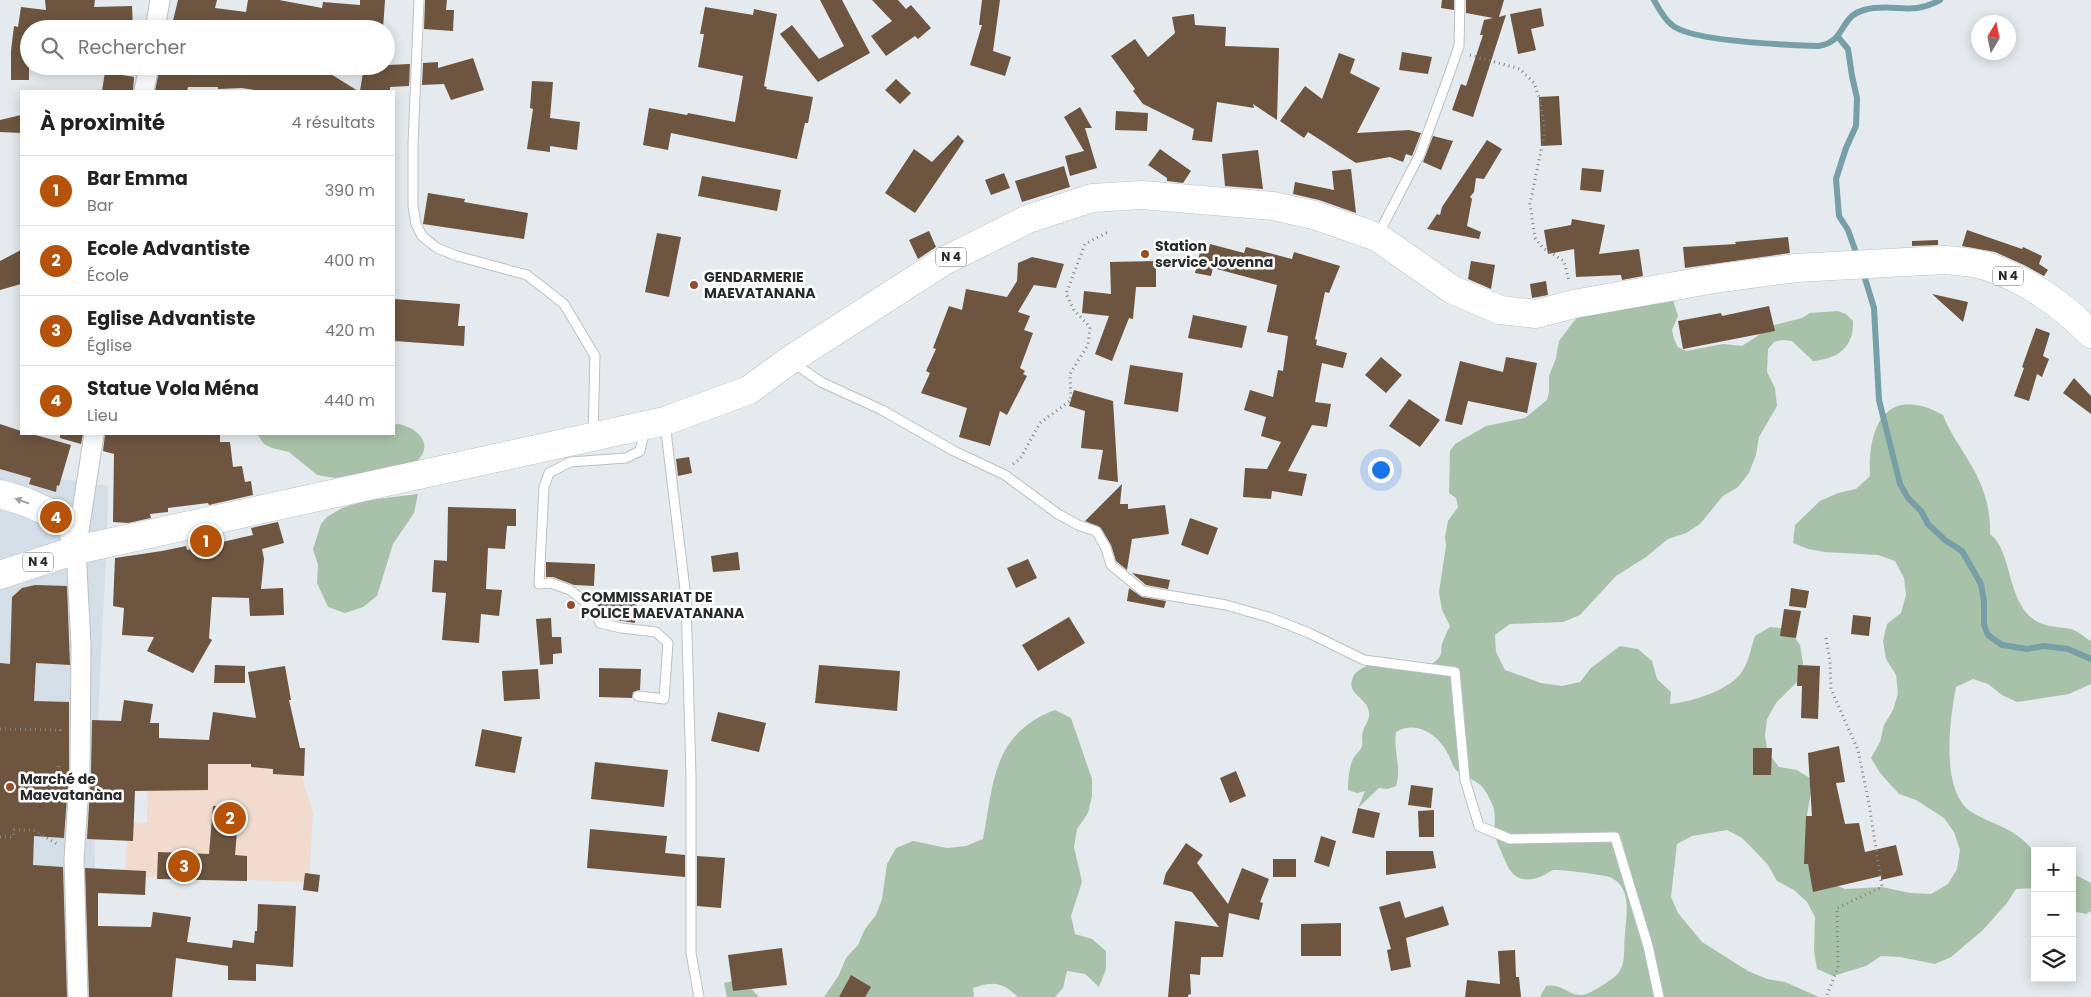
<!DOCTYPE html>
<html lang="fr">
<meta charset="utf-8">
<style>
:root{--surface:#fff;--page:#f6f6f6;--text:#222;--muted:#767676;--line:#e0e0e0;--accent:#b45309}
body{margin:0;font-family:Poppins,sans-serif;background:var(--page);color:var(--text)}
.controls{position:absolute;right:15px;bottom:15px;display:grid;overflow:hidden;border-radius:0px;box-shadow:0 2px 12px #0003}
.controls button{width:45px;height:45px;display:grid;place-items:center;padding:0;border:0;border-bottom:1px solid var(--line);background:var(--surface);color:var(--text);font:25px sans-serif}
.compass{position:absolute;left:1971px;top:15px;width:45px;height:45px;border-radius:50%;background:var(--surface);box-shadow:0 2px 12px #0003;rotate:10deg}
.you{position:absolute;left:1380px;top:469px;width:18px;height:18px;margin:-12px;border:4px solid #fff;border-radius:50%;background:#1a73e8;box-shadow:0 0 0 8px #1a73e833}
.badge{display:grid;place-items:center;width:32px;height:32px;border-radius:50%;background:var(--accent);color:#fff;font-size:16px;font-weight:700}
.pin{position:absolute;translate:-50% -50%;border:2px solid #fff;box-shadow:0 1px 5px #0006}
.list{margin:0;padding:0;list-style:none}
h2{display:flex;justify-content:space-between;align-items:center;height:65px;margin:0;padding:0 20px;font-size:21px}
h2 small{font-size:16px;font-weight:400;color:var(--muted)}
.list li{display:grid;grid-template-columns:32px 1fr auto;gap:15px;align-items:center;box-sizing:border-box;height:70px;padding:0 20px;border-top:1px solid var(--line)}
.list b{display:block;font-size:19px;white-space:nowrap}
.list p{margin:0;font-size:16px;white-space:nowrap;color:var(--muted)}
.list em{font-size:16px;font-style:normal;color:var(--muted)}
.icon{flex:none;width:28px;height:28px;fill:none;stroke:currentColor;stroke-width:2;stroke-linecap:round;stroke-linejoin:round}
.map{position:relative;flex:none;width:2091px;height:997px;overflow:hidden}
.search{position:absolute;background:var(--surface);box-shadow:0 2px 12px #0003;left:20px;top:20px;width:375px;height:55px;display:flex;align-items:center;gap:12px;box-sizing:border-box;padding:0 18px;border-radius:28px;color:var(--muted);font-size:19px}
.panel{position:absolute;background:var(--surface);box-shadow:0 2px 12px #0003;left:20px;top:90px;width:375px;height:345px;border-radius:0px}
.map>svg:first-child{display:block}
</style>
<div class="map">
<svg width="2091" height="997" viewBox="0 0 2091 997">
<rect width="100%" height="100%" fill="#e5eaee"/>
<path fill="#d4dee7" d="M0,462L54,478L108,486L107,539L94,798L97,997H0Z"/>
<path fill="#f1dace" d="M149,750L297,762L313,813L309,882L125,876L128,822L147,823Z"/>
<path fill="#a8c2a9" d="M1673,300L1678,316L1672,330L1674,339L1678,347L1686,351L1723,344L1742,346L1774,325L1802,318L1810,313L1838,311L1846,314L1853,321C1854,347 1838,359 1813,361L1792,341L1782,340L1774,342L1768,349L1767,372L1775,388L1777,406L1759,437L1756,455L1749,473L1738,487L1723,496L1700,524L1686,533L1668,539L1646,557L1616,576L1580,615L1563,622L1510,624L1495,635L1496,652L1505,670L1541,683L1562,686L1580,682L1591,668L1620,646L1638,649L1652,661L1657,679L1671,692L1670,704C1691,702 1732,690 1743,670C1749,661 1751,647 1755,636L1770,627L1789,629L1800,645L1803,663L1801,678L1776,703L1767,719L1765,736L1768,753L1779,767L1797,770L1813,780L1807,815L1810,833L1828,882L1845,889L1882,887L1910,893L1931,894L1948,884L1957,869L1960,850L1954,832L1944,818L1916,800L1899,794L1880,773L1871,758L1880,742L1884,725L1893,710L1898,693L1896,675L1886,659L1883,641L1887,624L1901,613L1906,595L1904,578L1895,561L1878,555L1825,552L1808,549L1793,543L1795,525L1820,501L1838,493L1856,489L1870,476C1867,424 1888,384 1943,415C1950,433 1960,446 1970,463C1983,485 1991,508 1990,534C2013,551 2006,603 2036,621C2046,627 2060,627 2071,629C2078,631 2084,637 2091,641V684L2069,694L2017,702L2002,695L1988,684L1973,679L1956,687C1950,718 1940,789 1970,811C1985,821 2003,825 2018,836C2024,840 2029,846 2035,852V888L2016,889L2007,903L1983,930L1951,957L1935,964L1900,957L1881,956L1866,966L1833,976L1817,969L1814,951L1815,917L1807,902L1794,890L1777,881L1768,865L1755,851L1742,838L1727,830L1692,836L1677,844L1671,897L1678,913L1702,942L1748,971L1767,979L1785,982L1819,997H1540L1546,986C1563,983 1568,996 1582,995C1591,994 1604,984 1612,979C1628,968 1623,951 1625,934C1626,915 1633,888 1610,877C1606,875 1558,869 1554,870C1549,871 1545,875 1540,877C1527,882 1515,880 1508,867C1505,860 1497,843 1495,836C1494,826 1496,815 1493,806C1490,799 1485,788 1479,784C1472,778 1463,777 1456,770C1452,766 1451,759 1448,754C1438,734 1416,720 1396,732C1393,751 1402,767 1396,786L1388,789L1379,788L1358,808L1365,791L1357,793L1348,790C1348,780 1349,768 1353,759C1355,755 1361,750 1362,746C1363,741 1361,736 1363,731C1365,724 1370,720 1369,713C1368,697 1345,695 1353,677C1357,667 1376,664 1385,657C1399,659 1429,675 1440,656C1442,653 1441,648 1442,644C1444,638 1447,632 1450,626L1442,610L1439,592L1446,546L1445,537L1448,521L1458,507L1456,498L1449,493L1450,451L1455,444L1486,426L1525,418L1547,400L1549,392V376L1556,358L1559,341L1581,312Z
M399,424C420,429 435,446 415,463L335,478L317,475L289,452L272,448L264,444L257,434H394V425Z
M418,494L414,513L393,544L377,596L363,607L345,613L328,607L317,583L318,565L313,549L321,524L327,517L342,508L351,505L370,500Z
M1055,710L1071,718L1092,779V796L1088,813L1077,829L1074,847L1082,882L1071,916L1075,934L1092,939L1106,951V969L1099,987L1085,974L1067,971L1063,988L1055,997H1018C1002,982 994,981 973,988L974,997H824L839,975L846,958L858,945L865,929L876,915L882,899L887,864L896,848L913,841L947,848L966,846L983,839C994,782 992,734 1055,710Z
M2072,873L2091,883V911L2086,914L2072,911Z
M742,979L759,997H727L724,983Z"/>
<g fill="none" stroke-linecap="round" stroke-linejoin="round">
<path stroke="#779fa8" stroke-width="6" d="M1654,0C1659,9 1664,19 1672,25C1692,42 1788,45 1818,46C1847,42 1838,17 1864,10C1894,2 1910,17 1940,0
M1838,37L1848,49L1852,76L1857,98L1856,126L1846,148L1836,179L1839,216L1848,230L1858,258
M1863,272L1874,308L1879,400L1900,484L1908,498L1921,511L1928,524L1945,540L1962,551L1981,584L1984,601V625L1988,635L2002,645L2027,649L2044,646L2068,649L2091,659"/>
</g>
<path fill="#6d5540" d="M45,0H95L94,7L132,6L133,29H29V80H11V51L14,26L18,27L21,7L46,10Z
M178,0H217L215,8L246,12L248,0H279L322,8L323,2L360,5V0H385L383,29H253L238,26V29H171Z
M425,0H447L446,10H454L453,31L424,29Z
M820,0H842L870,53L818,82L780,34L792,25L819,59L844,46Z
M872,0H898L906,9L911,5L931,28L918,39L915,36L886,56L871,36L892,21Z
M982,0H1000L993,51L1011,57L1005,76L970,65L982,25H979Z
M1442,0H1454V10L1441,8Z
M1466,0H1504L1499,17L1506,15L1473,117L1452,110L1461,84L1466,86L1483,35H1480L1484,20L1493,18L1466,13Z
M705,7L753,15L754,9L777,14L764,86L767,87L766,89L813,97L808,123H805L797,159L671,133L668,150L643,145L649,108L687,115L688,113L735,122L743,76L698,67L704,34H700Z
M1541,8L1544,26L1531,29L1536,50L1518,54L1510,14Z
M1194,14L1195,25L1226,27L1225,46L1279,48L1277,120L1253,104L1254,108L1217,102L1212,142L1192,140L1194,129L1143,104L1133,91L1135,89L1111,56L1135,39L1148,57L1175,33L1172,17Z
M1402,52L1432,57L1428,74L1399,70Z
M1339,53L1355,59L1350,73L1380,88L1357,133L1409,130L1421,133L1412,156L1406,154L1403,162L1390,157L1356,163L1308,132L1304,138L1280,121L1305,86L1322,99Z
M473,58L484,90L451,100L444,84L422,85L423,63L438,62V68Z
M410,64L409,86L390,87V91H360L364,66Z
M160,66H318L358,91H260L242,88L218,89V87H188L187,91H155Z
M105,72L134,77L133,91H102Z
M896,79L911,93L900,104L885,90Z
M532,81L553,82L550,118L580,122L577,150L550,146V152L527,149L533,109L530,108Z
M1559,96L1562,145L1541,146L1539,97Z
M1080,107L1092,128H1085L1097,168L1070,176L1065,156L1084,151L1064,117Z
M1116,111L1148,113L1147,131L1115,130Z
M21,115V133L0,132V120Z
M958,135L964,141L915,213L885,193L914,149L932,162Z
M1433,136L1453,141L1441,170L1423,162Z
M1487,140L1502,149L1484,179L1476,178L1474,192L1470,197L1472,199L1467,226L1481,232L1479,239L1427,229L1437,214L1440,215L1442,207Z
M1160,149L1191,171L1183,183L1167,181V178L1148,165Z
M1258,150L1263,189L1225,186L1222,154Z
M1064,166L1070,187L1022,202L1015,181Z
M1582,168L1604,170L1601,192L1580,190Z
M1351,169L1356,213L1319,200L1293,194L1295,182L1334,190L1332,171Z
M1004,173L1010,188L991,195L985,180Z
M702,176L781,190L777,211L698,196Z
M428,193L465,199L464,202L528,213L524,239L423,224Z
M1572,219L1605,225L1599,254L1639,249L1643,276L1622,280L1621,275L1576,277L1574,249L1548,254L1544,230L1571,225Z
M1967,230L2022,249L2023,247L2042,256L2039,264L2048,270L2044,276L2024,265L1995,252L1962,246Z
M929,231L936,247L918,259L909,240Z
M657,233L681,237L669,297L645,292Z
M1788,237L1790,253L1685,268L1683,247L1736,244L1735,242Z
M1938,240V245L1912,246V241Z
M1210,244L1244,253L1246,247L1292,259L1294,252L1340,266L1329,293L1325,292L1315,339L1317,340L1316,345L1347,353L1343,368L1322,363L1315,402L1331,404L1327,427L1312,425L1288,471L1307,474L1302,496L1272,491L1271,499L1243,497L1245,468L1267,469L1281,442L1261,436L1266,417L1244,410L1250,390L1273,397L1278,370L1283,371L1288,336L1267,332L1277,285L1213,268L1211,276L1195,273L1200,252L1208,253Z
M21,250V284L0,290V261Z
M1032,257L1064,264L1056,288L1034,285L1018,312L1030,316L1024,330L1033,333L1020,368L1025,371L1023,374L1027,376L1007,415L1000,411L990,446L959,437L967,408L921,393L930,373L926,371L936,349L933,348L949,306L962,310L966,289L1007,297L1017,281L1018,263Z
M1156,261V287H1136L1133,319L1129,318L1112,361L1095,354L1109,316L1082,313L1084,291L1111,294L1110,262Z
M1471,261L1495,265L1491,289L1468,279Z
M1546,281L1548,295L1532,298L1530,284Z
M1932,294L1968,302L1963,322Z
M394,299L460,304L458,326H465L464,346L394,341Z
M1769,306L1775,331L1683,349L1678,321L1721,313L1722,316Z
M1193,315L1247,326L1242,348L1188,338Z
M2036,328L2050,333L2043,356L2049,359L2042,377L2037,374L2029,401L2014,396L2024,368L2022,367Z
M1381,357L1402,375L1386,393L1365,375Z
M1506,357L1537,363L1527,413L1468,401L1462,425L1445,421L1460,361L1503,372Z
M1130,365L1183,373L1178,412L1124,404Z
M2074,378L2091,396V414L2063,393Z
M1074,390L1113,401L1118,482L1098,479L1103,450L1081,448L1085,411L1069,406Z
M1409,399L1440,420L1420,447L1389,426Z
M0,424L21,431V434H32L71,445L59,486L57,485L56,492L29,484L31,478L0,469Z
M60,434H83L81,444L60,438Z
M105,434H220V442H230L233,467L242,466L245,482L251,481L253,495L209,505L208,503L168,508V512L150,514L151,518L128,523L113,522L114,454L103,451Z
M689,457L692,473L678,476L676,459Z
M1122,484L1120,504H1128V509L1165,505L1169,534L1132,539L1127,570L1116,561L1111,545L1101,528L1085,521Z
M448,507L516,509V526H507L505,549L488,548L486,589L502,590L499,616L481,614L479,643L442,640L446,593L432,592L434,560L447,561Z
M1190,518L1218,528L1208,555L1181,545Z
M278,522L284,543L262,549L264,559L261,589L283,588L284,615L250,616L249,598L212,597L209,638L212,640L193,673L147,651L154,637L122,635L124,608L113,606L115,558L162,551L186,546L187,550L253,535L251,528Z
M738,552L740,570L713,572L711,556Z
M1028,559L1037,578L1016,588L1007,568Z
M546,562L595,564L594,586L574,585L553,577H546Z
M1132,573L1170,580L1168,589L1146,585Z
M35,585L67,586L70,665L36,663L34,701L69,702V771L64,838L34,836L33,865L63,867L67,997H0V663L10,664L12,597L22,588Z
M1129,588L1142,597L1166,601L1164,608L1127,601Z
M1791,588L1809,591L1806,608L1789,606Z
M597,598L637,601L635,623L604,618L597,603Z
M1784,609L1801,611L1796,638L1780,636Z
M1853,615L1871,617L1869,636L1851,634Z
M1069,617L1085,643L1038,671L1022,645Z
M551,618L552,637H561L562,653L553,654V664L540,665L536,619Z
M215,665L245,666V683H214Z
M819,665L900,671L897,711L815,703Z
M1798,665L1820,666L1818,719L1801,718L1802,686H1797Z
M285,666L291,700H289L300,748H305L304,776L273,774V769L251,767V764H208V790L135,791L133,841L87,839L91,772L92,720L121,721L124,700L153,704L150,723H159V738L209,740L213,712L256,718L248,672Z
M599,668L641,669L640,690L633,692L632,698L599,697Z
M538,669L540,699L504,701L502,671Z
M718,712L766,723L759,752L711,741Z
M482,729L522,737L515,773L475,766Z
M1839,746L1845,782L1836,783L1845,824L1859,823L1865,852L1896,845L1903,875L1881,880V876L1813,892L1808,864H1804L1806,816H1812L1808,753Z
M1753,748H1772L1771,775H1753Z
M595,762L668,770L664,807L591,799Z
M1236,771L1246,796L1230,803L1220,778Z
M1411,785L1433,788L1431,808L1408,805Z
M213,806L239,808L235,855L247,856V881L157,879L158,852L209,854Z
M1358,808L1380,813L1374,838L1352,833Z
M1434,810V837H1419L1418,811Z
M590,829L667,836L665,853L685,855V877L587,868Z
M1321,836L1336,841L1329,867L1314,862Z
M1186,843L1203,855L1197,863L1228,904L1242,868L1269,879L1260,902L1263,903L1259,920L1229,913L1223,957H1201L1200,975L1190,974L1191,994L1188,995V997H1168L1175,921L1219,927L1192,892L1163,884L1166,873Z
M1386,851H1433L1436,868L1386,875Z
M697,856L725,858L721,908L697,906Z
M1273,859H1296V877H1273Z
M85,868L146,871L145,895L98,893V926L151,927L153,912L191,917L187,942L232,948L233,940L254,943L255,931H257L258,904L296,906L293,967L256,964V981L228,980V966L176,958L172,997H89Z
M305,873L320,875L318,892L303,890Z
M1400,901L1405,918L1443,906L1449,925L1406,938L1411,967L1391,971L1387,950L1391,949L1379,907Z
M1341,923V956H1301V924Z
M782,948L787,985L733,991L728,955Z
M1515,950L1516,977H1519L1521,997H1465L1467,980L1500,984L1498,951Z
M851,975L871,987L865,997H839Z"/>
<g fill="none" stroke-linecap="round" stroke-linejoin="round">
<g stroke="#bcc1c4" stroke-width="11">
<path id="service" d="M419,0L413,144V206L416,224L422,236L437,248L457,256L527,275L564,304L595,356L593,435
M1378,235L1420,154L1449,75L1459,46L1460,0
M792,362L821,382L882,410L954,451L1005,475L1058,514L1078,525L1096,531L1106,548L1111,565L1143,591L1226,605L1271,618L1309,633L1364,660L1455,672L1465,780L1479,826L1510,839L1615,837L1648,946L1659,997
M665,423L686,598L691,776V953L699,997
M638,696L664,699L668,643L656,632L621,628L600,623L593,608L570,590L551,583L539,584L544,487L549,473L570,462L626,458L640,451L643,438L642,428"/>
</g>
<g stroke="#bcc1c4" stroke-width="21">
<path id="minor" d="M155,29L160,0
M144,91L149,66
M78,997L74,860L80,771L81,645L76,550L94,434"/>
</g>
<g stroke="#bcc1c4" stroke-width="29">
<path id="primary" d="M0,494L26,502L73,523L76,550
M0,575L76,550L665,421L749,390L790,360L944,261L1028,219L1092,198L1142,195L1273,206L1314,215L1377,237L1453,290L1500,310L1536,314L1574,304L1720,278L1796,268L1943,260C1958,261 1974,262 1989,267C2027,280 2063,305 2091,334"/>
</g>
<path stroke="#808386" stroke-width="3" stroke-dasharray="1 4" stroke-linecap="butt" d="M1470,55L1520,69L1534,83L1540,100L1545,131L1530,204L1535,238L1543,248L1564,261L1569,281
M1013,464L1020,459L1040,423L1071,400L1070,374L1088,345L1090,327L1074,310L1066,294L1085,244L1110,231
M1826,638L1830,661L1831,689L1858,750L1869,804L1882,887L1837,908L1838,968L1826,997
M0,729L60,730V732
M58,782L59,763
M0,837H13L14,830H33L57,844"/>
<use href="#service" stroke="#fff" stroke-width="9"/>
<use href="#minor" stroke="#fff" stroke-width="19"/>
<use href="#primary" stroke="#fff" stroke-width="28"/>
</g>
<defs><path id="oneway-solid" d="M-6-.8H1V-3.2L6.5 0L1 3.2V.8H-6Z" transform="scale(1.25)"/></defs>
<use fill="#9f9fa0" href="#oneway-solid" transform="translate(22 501) rotate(-160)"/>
<g fill="#964f29" stroke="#fff" stroke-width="2">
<circle cx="1145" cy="254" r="5"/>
<circle cx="694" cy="285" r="5"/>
<circle cx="571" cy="605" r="5"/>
<circle cx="10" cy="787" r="5"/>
</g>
<g text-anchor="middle" stroke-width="5" stroke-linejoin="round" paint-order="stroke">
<g fill="#fff" stroke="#696a6b" stroke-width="1">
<rect x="936" y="247.5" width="30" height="19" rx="4"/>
<rect x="1993" y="266.5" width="30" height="19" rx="4"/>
<rect x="23" y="552.5" width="30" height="19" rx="4"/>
</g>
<g font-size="12" font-weight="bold" fill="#292a2c">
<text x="951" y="261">N 4</text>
<text x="2008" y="280">N 4</text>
<text x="38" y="566">N 4</text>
</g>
<g font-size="14" font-weight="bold" fill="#292a2c" stroke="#fff" text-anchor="start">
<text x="1155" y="251">Station<tspan x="1155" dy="16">service Jovenna</tspan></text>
<text x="704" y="282">GENDARMERIE<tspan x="704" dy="16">MAEVATANANA</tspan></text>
<text x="581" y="602">COMMISSARIAT DE<tspan x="581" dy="16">POLICE MAEVATANANA</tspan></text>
<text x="20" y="784">Marché de<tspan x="20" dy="16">Maevatanàna</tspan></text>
</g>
</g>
</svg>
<div class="controls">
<button>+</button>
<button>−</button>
<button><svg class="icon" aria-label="layers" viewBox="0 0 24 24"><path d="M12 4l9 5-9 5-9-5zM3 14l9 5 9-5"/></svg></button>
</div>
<svg class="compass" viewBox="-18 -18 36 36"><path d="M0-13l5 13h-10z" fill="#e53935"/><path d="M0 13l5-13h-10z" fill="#767676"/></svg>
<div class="you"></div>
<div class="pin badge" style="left:206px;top:541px">1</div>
<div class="pin badge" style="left:230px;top:818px">2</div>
<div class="pin badge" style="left:184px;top:866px">3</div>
<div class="pin badge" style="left:56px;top:517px">4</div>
<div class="search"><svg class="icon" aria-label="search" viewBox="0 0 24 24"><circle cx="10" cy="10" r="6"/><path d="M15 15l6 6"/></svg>Rechercher</div>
<section class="panel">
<h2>À proximité<small>4 résultats</small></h2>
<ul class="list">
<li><span class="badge">1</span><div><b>Bar Emma</b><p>Bar</p></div><em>390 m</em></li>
<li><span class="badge">2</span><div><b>Ecole Advantiste</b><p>École</p></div><em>400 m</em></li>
<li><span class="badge">3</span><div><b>Eglise Advantiste</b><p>Église</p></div><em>420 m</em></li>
<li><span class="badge">4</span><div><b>Statue Vola Ména</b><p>Lieu</p></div><em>440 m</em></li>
</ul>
</section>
</div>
